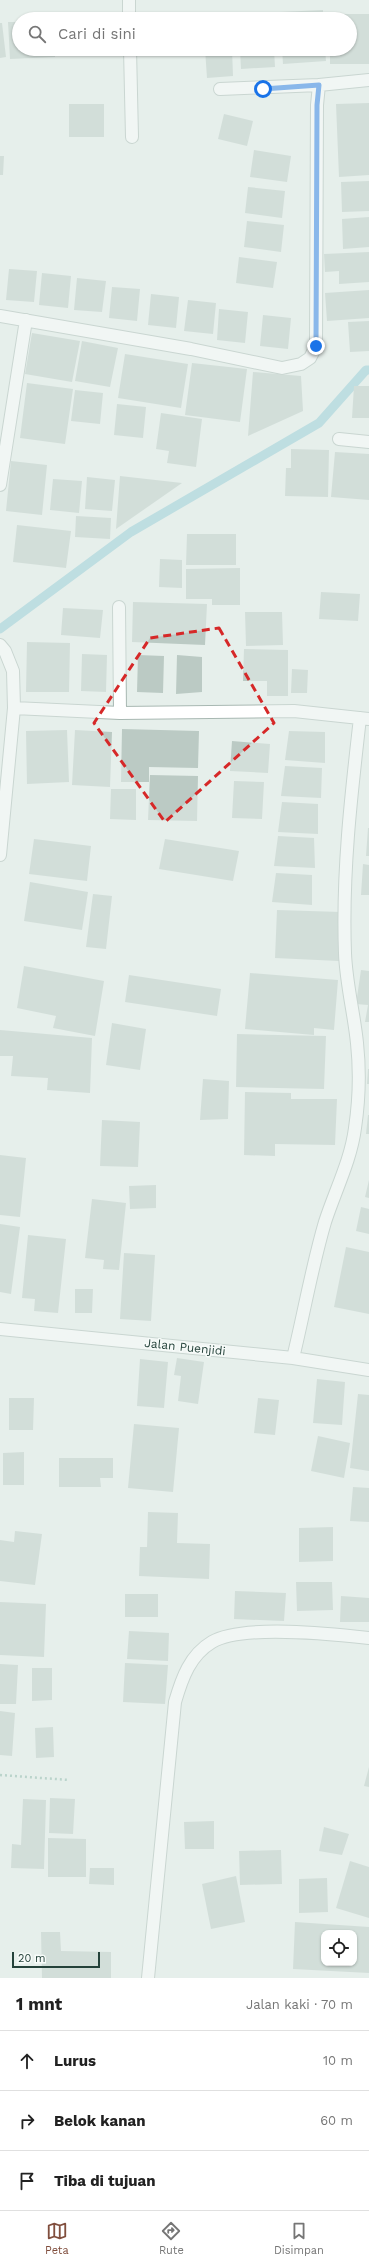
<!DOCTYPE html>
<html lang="id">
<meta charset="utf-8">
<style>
:root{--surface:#fff;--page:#f6f6f6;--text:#222;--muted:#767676;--line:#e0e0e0;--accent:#804e3d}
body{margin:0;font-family:"Work Sans",sans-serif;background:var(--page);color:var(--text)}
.controls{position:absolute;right:12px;bottom:12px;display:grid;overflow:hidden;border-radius:8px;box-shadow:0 1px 3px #0004}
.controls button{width:36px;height:36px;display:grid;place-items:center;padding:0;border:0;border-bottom:1px solid var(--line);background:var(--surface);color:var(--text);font:20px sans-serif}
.scale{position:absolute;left:12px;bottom:10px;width:88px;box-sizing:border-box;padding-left:4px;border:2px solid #24423a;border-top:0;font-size:11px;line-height:14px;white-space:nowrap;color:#24423a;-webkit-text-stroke:3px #f7fbf9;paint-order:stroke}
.stop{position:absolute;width:12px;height:12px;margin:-9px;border:3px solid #1a73e8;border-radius:50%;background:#fff}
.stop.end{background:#1a73e8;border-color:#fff;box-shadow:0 1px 4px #0008}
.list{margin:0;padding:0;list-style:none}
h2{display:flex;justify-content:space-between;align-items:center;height:52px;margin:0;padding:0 16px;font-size:17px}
h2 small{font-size:13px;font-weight:400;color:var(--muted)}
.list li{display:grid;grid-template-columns:26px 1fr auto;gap:12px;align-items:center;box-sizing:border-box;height:60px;padding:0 16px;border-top:1px solid var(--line)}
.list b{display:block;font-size:15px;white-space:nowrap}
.list em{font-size:13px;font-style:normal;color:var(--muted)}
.icon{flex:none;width:22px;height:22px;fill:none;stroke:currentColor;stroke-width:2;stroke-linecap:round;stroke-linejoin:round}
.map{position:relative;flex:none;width:369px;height:1978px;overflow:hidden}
.search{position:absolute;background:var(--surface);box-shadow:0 1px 3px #0004;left:12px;right:12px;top:12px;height:44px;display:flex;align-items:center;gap:10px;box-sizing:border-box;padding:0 14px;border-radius:22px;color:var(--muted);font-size:15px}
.sheet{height:232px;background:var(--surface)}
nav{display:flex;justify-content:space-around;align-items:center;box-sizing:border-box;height:56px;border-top:1px solid var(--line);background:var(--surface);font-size:11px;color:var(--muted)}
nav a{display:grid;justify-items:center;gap:2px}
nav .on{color:var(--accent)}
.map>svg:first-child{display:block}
</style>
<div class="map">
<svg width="369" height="1978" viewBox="0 0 369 1978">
<rect width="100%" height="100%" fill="#e6efeb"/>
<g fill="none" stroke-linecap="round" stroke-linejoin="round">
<path stroke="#8ec9d4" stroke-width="9" d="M0,629L131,532L319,423L366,370H369"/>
</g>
<path fill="#bbcac4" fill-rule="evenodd" d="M323,10V19H280V12Z
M329,14H369V64H330V49H350V19H329Z
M8,22H19V49H55V57L10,59Z
M0,23H2L6,57L0,58Z
M205,49H232L233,76L207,78Z
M240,49H274L275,67L241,69Z
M282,49H325L326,61L283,64Z
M369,103V175L339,177L336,104Z
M69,104H104V137H69Z
M224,114L253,121L247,146L218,139Z
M254,150L291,156L287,182L250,177Z
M0,156H4L3,175H0Z
M369,181V211L342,212L341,182Z
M248,187L285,191L282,218L245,213Z
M369,217V247L343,249L342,219Z
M247,221L284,225L281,252L244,247Z
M369,252V282L339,284V271L325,272L324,254Z
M239,257L277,262L273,288L236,283Z
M9,269L37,271L34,302L6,300Z
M42,273L71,276L68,308L39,305Z
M77,278L106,281L102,312L74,310Z
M112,287L140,289L137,321L109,318Z
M369,290V318L327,321L325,293Z
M151,294L179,297L176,328L148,325Z
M188,300L216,303L213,334L184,331Z
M219,309L248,312L245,343L217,340Z
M263,315L291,318L288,349L260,346Z
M369,321V351L350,352L348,322Z
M32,333L80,341L72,382L25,374Z
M82,341L118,348L110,387L75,381Z
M125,354L188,364L181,408L118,398Z
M192,363L247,369L240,422L185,415Z
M253,372L301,376L303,411L248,436Z
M27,383L73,389L65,444L20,438Z
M354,386H369V418H352Z
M75,390L103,393L100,424L71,421Z
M117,404L146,407L143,438L114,435Z
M161,413L202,419L196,467L167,463L169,451L156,449Z
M291,449L329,450L328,497L285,496L286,468H291Z
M335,452L369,454V500L331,497Z
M11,461L47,465L42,515L6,511Z
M120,476L182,483L116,529Z
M87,477L115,480L112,511L85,509Z
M53,479L82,481L79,513L50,510Z
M76,516L111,518L110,539L75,537Z
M17,525L71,531L66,568L13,562Z
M187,534H236V565H186Z
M160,559L182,560V588L159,587Z
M240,568V605H212V599H186V569Z
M321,592L360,594L358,621L319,619Z
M133,602L207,604L205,645L132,642Z
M63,608L103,610L100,638L61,635Z
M245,612H282L283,645L246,646Z
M27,642L70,643L69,692H26Z
M244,649L288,650V696H267V681H243Z
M82,654L107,655L106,692L81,691Z
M138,655L164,656L163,693L137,692Z
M177,655L202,657V692L176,694Z
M292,669L308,670L307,693H291Z
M122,729L199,731L198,768L149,767V782H121Z
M67,730L69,782L27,784L26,731Z
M75,730L112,732L110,787L72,785Z
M289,731L325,732V763L285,760Z
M232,741L270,744L268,773L230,771Z
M285,766L322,768L321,798L281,796Z
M150,775L198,776L197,821L148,820Z
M234,781L264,782L262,819L232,818Z
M111,789H136V820L110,819Z
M282,802L318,804V834L278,832Z
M368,828H369V856H366Z
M278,836L314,838L315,868L274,866Z
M34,839L91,846L87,881L29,874Z
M165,839L239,851L233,881L159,869Z
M363,864L369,865V895H361Z
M276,873L312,875V905L272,902Z
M30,882L88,892L82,930L24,921Z
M93,894L112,896L106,949L86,947Z
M277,910L341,912L339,961L275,958Z
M24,966L104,981L95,1036L53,1028L56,1016L17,1008Z
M361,970L369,971V1022H365L368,1005L356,1004Z
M250,973L338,980L334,1030L314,1028V1035L245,1029Z
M129,975L221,989L217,1016L125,1002Z
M112,1023L146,1029L140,1070L106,1065Z
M0,1030L92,1038L90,1093L47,1090L48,1078L11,1076L13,1056H0Z
M237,1034L326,1036L324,1089L236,1087Z
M368,1069H369V1084H367Z
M203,1079L229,1081L228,1119L200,1120Z
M245,1092L291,1093V1099H337L335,1145L275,1144V1156L244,1155Z
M368,1115H369V1134H366Z
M102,1120L140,1122L138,1167L100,1166Z
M0,1155L26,1158L20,1217L0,1215Z
M369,1180V1198L365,1197Z
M156,1185V1208L130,1209L129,1186Z
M92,1199L126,1203L119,1270L103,1269L104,1260L85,1258Z
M361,1207L369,1209V1234L356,1231Z
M0,1224L20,1227L11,1294L0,1292Z
M28,1235L66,1239L58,1313L34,1311L35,1299L22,1298Z
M346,1247L369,1252V1314L334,1307Z
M124,1253L155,1255L151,1321L120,1319Z
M75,1289H93L92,1313H75Z
M177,1358L204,1362L198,1404L178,1401L181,1376L174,1375Z
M140,1359L168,1362L164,1408L137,1406Z
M317,1379L345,1382L342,1425L313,1423Z
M358,1394L369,1395V1471L350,1468Z
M9,1398H34L33,1430H9Z
M258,1398L279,1400L275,1435L254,1433Z
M134,1424L179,1428L173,1492L128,1488Z
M318,1436L350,1443L344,1478L311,1471Z
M24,1452V1485H3V1453Z
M59,1458H113V1478H100L101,1487H59Z
M353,1487L369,1488V1522L350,1521Z
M148,1512L178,1513L177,1543L210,1544L209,1579L139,1576L140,1547H147Z
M333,1527V1561L299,1562V1528Z
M15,1531L42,1534L35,1585L0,1581V1540L14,1542Z
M296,1582H332L333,1610L297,1611Z
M235,1591L286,1593L284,1621L234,1619Z
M125,1594H158V1617H125Z
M341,1596L369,1598V1622H340Z
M0,1602L46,1604L44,1657L0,1655Z
M129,1631L169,1633L168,1661L127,1659Z
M125,1663L168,1665L165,1704L123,1702Z
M0,1664L18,1665L16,1704H0Z
M32,1668H52V1700L32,1701Z
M0,1711L15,1713L12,1756L0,1755Z
M53,1727L54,1757L36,1758L35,1728Z
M369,1767V1787L364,1786Z
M50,1798L75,1799L73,1834L49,1833Z
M23,1799L46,1800L44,1869L11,1868L12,1844L21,1845Z
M214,1821V1849H185L184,1822Z
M324,1827L349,1834L342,1855L319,1851Z
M48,1838L86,1839V1877H48Z
M281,1850L282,1884L240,1885L239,1851Z
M350,1861L369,1867V1918L336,1908Z
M90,1868H114V1885L89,1884Z
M236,1876L245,1922L211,1929L202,1884Z
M327,1878L328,1912L299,1913V1879Z
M295,1922L369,1927V1973L293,1969ZM324,1933H354V1963H324Z
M41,1932H60L61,1951L111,1952V1978H42Z"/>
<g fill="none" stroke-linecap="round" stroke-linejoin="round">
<g stroke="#a8b8b2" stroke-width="14">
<path id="minor" d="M129,0V19
M130,49L132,137
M220,89L319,85
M0,316L191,349L282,368L301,364L310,358L316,346L317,105L319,85L369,80
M339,439L369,442
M0,485L26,320
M119,607L120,713
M0,645L5,651L13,671L14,708L0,855
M14,708L120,713L294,711L369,719
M0,1329L293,1358L369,1370
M293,1358C304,1313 312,1266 325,1222C335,1191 351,1160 355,1128C359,1101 360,1071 357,1043C354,1013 346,983 345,953C342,874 351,796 360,718
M148,1978L175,1702C182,1678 190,1655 212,1642C242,1624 333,1634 369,1638"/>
</g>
<path stroke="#86b3a5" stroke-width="2.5" stroke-dasharray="2 3" stroke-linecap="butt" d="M0,1775L69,1780"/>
<use href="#minor" stroke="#fff" stroke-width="12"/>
</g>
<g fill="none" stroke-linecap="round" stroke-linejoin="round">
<path stroke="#1a73e8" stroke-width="5" d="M263,89L319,85L317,105L316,346"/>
</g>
<path d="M0 0H369V1978H0ZM219,628L274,723L165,822L94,723L150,638Z" fill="#e6efeb" fill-opacity=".55" fill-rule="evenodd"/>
<path fill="none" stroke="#d62828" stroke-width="3" stroke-dasharray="8 5" stroke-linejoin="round" d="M219,628L274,723L165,822L94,723L150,638Z"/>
<g text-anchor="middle" stroke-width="3" stroke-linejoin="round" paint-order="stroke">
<g font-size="12" fill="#24423a" stroke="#f7fbf9">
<text transform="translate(185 1347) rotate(6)" y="4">Jalan Puenjidi</text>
</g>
</g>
</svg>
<div class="controls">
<button><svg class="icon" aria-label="locate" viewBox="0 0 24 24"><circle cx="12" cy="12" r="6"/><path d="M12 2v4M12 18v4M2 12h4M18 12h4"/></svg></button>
</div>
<div class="scale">20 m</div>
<div class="stop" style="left:263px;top:89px"></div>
<div class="stop end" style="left:316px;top:346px"></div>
<div class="search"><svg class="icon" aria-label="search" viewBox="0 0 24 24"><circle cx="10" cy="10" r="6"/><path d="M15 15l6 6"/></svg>Cari di sini</div>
</div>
<section class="sheet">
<h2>1 mnt<small>Jalan kaki · 70 m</small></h2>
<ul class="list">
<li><svg class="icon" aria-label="ahead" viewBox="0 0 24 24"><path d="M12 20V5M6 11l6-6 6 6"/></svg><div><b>Lurus</b></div><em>10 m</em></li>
<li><svg class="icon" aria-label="right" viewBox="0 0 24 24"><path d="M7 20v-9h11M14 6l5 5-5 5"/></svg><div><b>Belok kanan</b></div><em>60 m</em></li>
<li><svg class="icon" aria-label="arrive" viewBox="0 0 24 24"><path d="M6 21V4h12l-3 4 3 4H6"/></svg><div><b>Tiba di tujuan</b></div></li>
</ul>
</section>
<nav>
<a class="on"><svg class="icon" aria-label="map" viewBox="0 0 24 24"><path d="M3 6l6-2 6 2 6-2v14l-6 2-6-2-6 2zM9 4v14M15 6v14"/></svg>Peta</a>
<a><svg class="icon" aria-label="directions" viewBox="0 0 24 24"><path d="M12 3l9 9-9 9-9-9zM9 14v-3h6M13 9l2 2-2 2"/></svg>Rute</a>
<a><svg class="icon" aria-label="saved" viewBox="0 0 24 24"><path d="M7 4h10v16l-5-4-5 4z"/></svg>Disimpan</a>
</nav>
